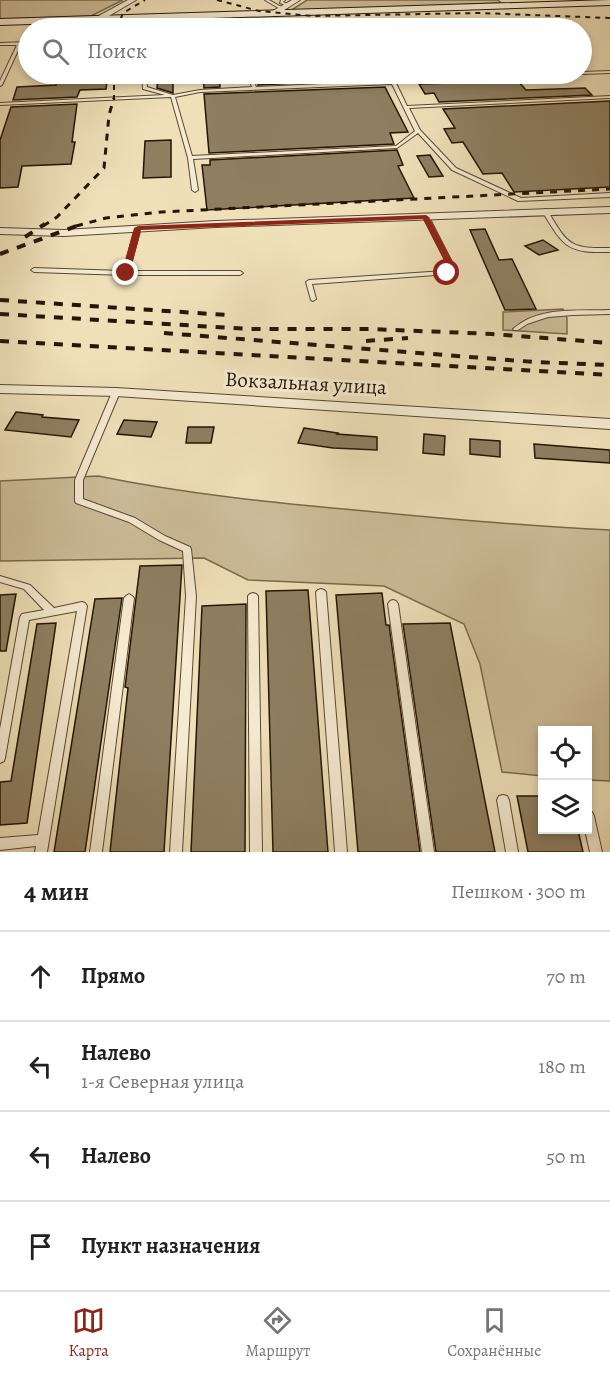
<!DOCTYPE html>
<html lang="ru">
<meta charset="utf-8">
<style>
:root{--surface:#fff;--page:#f2f2f2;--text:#202124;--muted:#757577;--line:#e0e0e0;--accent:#8f2418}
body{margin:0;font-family:Alegreya,serif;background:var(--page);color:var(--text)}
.controls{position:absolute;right:18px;bottom:18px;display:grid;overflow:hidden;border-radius:0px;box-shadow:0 3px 9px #0003}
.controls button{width:54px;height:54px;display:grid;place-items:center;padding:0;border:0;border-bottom:2px solid var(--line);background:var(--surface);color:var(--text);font:30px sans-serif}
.stop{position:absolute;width:18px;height:18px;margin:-14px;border:4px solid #8f2418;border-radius:50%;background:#fff}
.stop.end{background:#8f2418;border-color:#fff;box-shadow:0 2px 6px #0008}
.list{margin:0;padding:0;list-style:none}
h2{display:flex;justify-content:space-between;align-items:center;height:78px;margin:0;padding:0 24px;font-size:26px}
h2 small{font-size:20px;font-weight:400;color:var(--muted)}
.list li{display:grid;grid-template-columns:39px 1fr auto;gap:18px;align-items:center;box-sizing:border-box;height:90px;padding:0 24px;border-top:2px solid var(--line)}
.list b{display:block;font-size:22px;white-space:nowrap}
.list p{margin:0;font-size:20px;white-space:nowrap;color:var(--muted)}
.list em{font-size:20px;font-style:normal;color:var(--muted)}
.icon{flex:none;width:33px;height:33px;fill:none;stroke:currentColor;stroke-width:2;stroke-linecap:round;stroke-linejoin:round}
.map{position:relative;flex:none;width:610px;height:852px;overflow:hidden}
.search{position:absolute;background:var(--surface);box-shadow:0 3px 9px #0003;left:18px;right:18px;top:18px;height:66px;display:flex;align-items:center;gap:15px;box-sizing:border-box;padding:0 21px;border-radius:33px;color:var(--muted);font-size:22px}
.sheet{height:438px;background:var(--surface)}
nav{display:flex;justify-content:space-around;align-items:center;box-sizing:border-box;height:84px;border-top:2px solid var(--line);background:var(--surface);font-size:16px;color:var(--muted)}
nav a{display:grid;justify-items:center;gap:3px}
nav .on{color:var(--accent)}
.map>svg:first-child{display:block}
</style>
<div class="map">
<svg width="610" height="852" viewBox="0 0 610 852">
<rect width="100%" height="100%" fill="#efe0b9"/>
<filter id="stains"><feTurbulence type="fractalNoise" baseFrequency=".00333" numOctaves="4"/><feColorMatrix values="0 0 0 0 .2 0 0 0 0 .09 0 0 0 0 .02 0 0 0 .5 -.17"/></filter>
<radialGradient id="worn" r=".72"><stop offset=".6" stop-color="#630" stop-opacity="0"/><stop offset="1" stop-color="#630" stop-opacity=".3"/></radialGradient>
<path fill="#cdbd9a" stroke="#79694e" stroke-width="1.5" d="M0,0H123L91,16L0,19Z
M307,0H498L501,3L290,11Z
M563,309L567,318V334L503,330V312Z
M98,476C186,494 275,503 365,511C446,519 528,526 610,530V781L588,780V730H542V776L502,772L480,664L464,624L384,586L248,580L204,558L0,561V481Z"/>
<path fill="#8e7f61" stroke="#251502" stroke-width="1.5" d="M58,74H108L106,89L80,90L77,97L13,100L17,87L56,85Z
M158,74H173V93L157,88Z
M203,74H219L220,87L204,88Z
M255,74H378L381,79L258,85Z
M413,74H472V76L415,78Z
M518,81L526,90L585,88L592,95L439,102L434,93L425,94L419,84Z
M385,87L408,132L390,133L394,144L209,153L204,94Z
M610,101V187L514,192L502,173L483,174L463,142L452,143L444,129L455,128L443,109Z
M77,104L72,142H75L71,164L22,166L18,187L0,188V140L11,107Z
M171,140V177L143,178L145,141Z
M397,150L403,165L398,166L414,198L207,210L202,165H210V160Z
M430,155L443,176L429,177L417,156Z
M485,229L499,260L512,259L536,309L505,310L470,230Z
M543,240L558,250L539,255L525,246Z
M16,412L43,415L42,417L79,420L71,437L5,430Z
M124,420L157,422L151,437L117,434Z
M188,427H214L211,443H186Z
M304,428L338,433L337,434L377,437V450L333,448L298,443Z
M424,434L445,436L444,455L423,453Z
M470,439L500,441V457L470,454Z
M534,444L610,450V463L535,458Z
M182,565L164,852H110L128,688L125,687L140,566Z
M308,590L328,852H273L266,591Z
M382,593L386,625H389L420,852H358L336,595Z
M16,594L6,651H0V595Z
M122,598L85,852H54L95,599Z
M246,604L245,852H191L202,606Z
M56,623L27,823L0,825V782L11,781L37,624Z
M450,623L495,852H436L403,624Z
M517,796H543V830H578L583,852H528Z"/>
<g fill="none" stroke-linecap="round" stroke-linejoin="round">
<g stroke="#584830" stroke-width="2">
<path id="lane" d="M265,0H269L283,8L280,9Z
M281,0H285L283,2L288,4V6L280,3Z
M103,26L105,27V28H101Z
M28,42V44H21L2,85L0,86V81L17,45H0V43Z
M610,71V73L582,74H580L582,72Z
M142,74H146L147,87L173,95L200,90L252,87L247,74H251L256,87L390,81L387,74H391L395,81L576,74L574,75L396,83L407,106L610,96V98L409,108L420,130L456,168L521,198L610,193V197L518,201L452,170L418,133L397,148L193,159L198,190L195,192L192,190L188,158L171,97L0,105V103L165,95L143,89ZM392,84L415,131L396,146L192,156L175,97L200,92Z
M545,209L547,210C568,244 568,249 610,248V252C566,253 564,247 542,211Z
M426,215L429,217L455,268L449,274L312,284L316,299L313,301L311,300L306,282L309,280L445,271L449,268L423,217Z
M138,226L141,228L129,271H240L243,273L240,275H126L34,272L31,270L34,268L123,271L135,228Z
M610,310V314L573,315L548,317L527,324L518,330H514L513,329C538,306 578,311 610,310Z
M113,390H119L120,392L83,480V499L135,518L165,536L190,547L191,549L196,596L182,852H170L186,596L183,551L159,540L129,522L76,503L75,501V480Z
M0,576L30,585L54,608L82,602L85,603L87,606L47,852H35L36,846L0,850V838L38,835L77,611L29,620L5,758L4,761L0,763V729L20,617L22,614L44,610L24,589L0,582Z
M321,589L324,590L326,592L347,852H335L316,592L318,590Z
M253,593L256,594L258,596L262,852H250L248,596L250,594Z
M129,594L132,596L134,598L102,852H90L124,598L126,596Z
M393,600L396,601L398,604L434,852H422L388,604L390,601Z
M503,795L507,796L509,800L518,852H506L497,800L499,796Z
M588,811L592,812L594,816L602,852H590L585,830H588Z"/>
</g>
<g stroke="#584830" stroke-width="2">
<path id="street" d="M128,0H136L102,20L95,18Z
M292,0H300L278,14L271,12Z
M610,207V213L216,227L64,236L0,234V228L64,230L216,221Z
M0,385L116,388L610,419V429L116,396L0,393Z"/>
</g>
<g stroke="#251502" stroke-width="2">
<path id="secondary" d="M610,0V5L0,25V19Z"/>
</g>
<use href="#lane" fill="#f5ebd2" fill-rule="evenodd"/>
<use href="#street" fill="#f5ebd2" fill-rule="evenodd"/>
<use href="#secondary" fill="#f5ebd2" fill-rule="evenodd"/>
<path stroke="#251502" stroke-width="2" stroke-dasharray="5 5" stroke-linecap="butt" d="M217,0L259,11L312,16L479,13L610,18
M117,28L123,13L145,0
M114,100V74"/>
<path stroke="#251502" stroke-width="3" stroke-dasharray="7 7" stroke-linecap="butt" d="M43,226L57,217L104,168L109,115L114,98
M76,226L106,218L162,212L610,189"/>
<path stroke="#251502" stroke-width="4" stroke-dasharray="9 9" stroke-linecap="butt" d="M25,237L45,224
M0,254L82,224
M0,300L227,315
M0,314L249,329H371L492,334L610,343
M164,333L534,362L610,365
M0,341L610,375
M366,341L408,338"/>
</g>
<path fill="#8f2418" d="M426,215L429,217L456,268L450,275L443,273L448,268L423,219L141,230L130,273L126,275L122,273L134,228L138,226Z"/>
<g text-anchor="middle" stroke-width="6" stroke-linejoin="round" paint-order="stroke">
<g font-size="21" fill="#251502" stroke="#f5ebd2">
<text transform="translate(306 383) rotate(3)" y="7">Вокзальная улица</text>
</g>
</g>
<rect width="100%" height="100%" filter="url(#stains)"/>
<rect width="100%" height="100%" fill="url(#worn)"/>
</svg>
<div class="controls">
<button><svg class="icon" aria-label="locate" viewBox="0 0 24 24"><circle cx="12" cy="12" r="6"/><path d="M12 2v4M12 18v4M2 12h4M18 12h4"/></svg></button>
<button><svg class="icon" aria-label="layers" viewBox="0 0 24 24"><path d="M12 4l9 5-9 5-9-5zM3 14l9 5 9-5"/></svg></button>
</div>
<div class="stop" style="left:447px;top:273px"></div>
<div class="stop end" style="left:126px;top:273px"></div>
<div class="search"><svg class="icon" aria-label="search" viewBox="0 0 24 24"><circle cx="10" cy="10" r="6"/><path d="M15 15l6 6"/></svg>Поиск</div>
</div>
<section class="sheet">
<h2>4 мин<small>Пешком · 300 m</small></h2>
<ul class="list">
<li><svg class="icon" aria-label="ahead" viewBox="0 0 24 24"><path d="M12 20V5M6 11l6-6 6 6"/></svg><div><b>Прямо</b></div><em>70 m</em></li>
<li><svg class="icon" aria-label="left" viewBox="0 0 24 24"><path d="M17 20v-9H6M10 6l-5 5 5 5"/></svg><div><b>Налево</b><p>1-я Северная улица</p></div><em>180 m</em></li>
<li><svg class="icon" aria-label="left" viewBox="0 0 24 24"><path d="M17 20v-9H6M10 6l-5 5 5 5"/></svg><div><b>Налево</b></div><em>50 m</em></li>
<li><svg class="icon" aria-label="arrive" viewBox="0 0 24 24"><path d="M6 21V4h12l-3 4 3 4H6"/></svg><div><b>Пункт назначения</b></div></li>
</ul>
</section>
<nav>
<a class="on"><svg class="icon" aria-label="map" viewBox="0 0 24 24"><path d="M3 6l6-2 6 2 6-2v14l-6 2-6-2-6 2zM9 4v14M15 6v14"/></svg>Карта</a>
<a><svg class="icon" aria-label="directions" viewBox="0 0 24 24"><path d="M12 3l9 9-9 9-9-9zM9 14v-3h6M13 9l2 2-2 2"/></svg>Маршрут</a>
<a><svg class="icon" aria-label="saved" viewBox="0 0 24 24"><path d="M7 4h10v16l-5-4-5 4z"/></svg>Сохранённые</a>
</nav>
